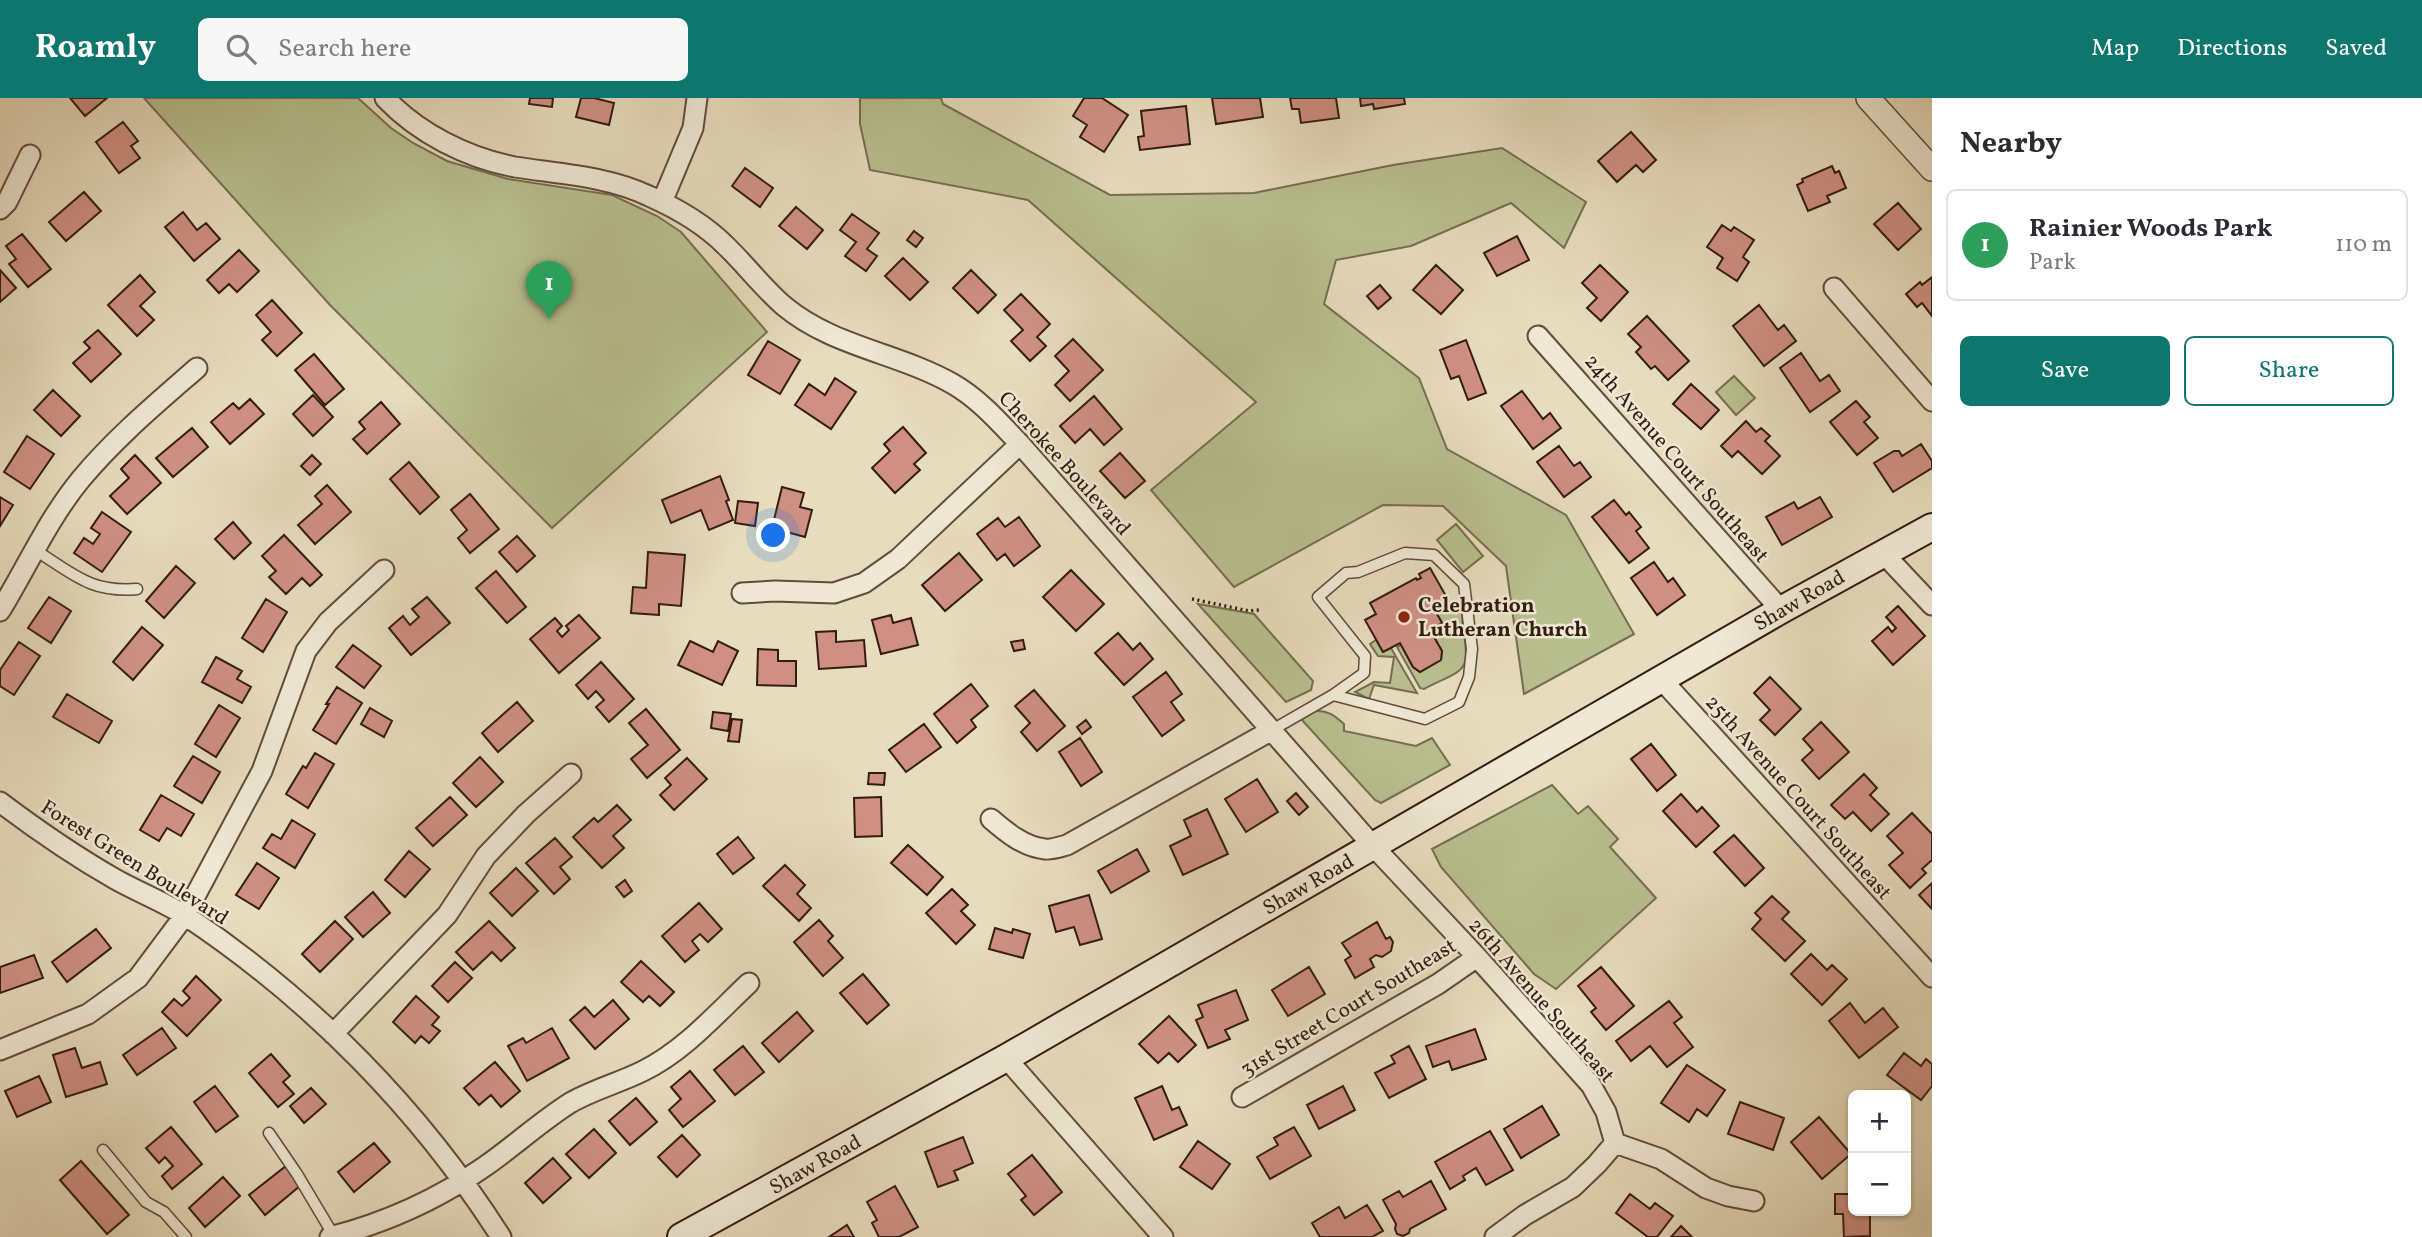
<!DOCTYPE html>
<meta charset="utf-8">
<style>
:root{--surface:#fff;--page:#f7f7f7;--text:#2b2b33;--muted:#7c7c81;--line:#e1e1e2;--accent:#0f766e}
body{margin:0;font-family:Vollkorn,serif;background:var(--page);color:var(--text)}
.controls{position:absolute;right:21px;bottom:21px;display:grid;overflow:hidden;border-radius:10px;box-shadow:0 2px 5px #0004}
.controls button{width:63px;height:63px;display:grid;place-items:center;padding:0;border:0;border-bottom:2px solid var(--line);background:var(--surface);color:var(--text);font:35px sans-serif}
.you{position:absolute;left:774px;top:438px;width:24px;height:24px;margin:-18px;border:5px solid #fff;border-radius:50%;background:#1a73e8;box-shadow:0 0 0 10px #1a73e833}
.badge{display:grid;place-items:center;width:46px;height:46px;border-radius:50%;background:var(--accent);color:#fff;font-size:23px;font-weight:700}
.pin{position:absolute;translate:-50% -58px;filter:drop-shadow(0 2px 4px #0008)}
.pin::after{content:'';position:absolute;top:37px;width:24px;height:21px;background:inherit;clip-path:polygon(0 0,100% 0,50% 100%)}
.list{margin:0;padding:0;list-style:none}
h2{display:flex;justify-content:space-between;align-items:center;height:91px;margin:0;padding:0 28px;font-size:30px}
h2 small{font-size:23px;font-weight:400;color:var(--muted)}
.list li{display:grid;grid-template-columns:46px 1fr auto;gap:21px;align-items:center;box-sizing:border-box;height:112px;margin:0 14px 14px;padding:0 14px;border:2px solid var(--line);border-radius:10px}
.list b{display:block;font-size:26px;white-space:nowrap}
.list p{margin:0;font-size:23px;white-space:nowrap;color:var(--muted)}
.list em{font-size:23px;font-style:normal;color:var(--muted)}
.actions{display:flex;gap:14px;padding:21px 28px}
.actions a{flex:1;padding:16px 0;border:2px solid var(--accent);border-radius:10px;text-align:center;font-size:24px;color:var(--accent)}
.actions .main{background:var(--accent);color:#fff}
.icon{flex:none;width:38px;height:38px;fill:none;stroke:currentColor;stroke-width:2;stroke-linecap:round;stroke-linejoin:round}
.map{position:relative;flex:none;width:1932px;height:1139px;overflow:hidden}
header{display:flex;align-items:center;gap:42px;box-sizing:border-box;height:98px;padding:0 35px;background:var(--accent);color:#fff}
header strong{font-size:33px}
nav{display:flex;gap:38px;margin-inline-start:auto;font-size:24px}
.search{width:490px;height:63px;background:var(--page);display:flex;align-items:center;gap:18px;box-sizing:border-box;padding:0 24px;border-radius:10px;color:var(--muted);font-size:26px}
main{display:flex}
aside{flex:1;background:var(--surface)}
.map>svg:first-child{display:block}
</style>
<header>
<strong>Roamly</strong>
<div class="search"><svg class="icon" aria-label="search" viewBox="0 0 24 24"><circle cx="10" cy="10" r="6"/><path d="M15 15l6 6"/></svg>Search here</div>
<nav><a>Map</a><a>Directions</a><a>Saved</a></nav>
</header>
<main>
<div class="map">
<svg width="1932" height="1139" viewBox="0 0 1932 1139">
<rect width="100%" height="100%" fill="#e7dcbd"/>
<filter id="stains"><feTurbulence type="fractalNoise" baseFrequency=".00286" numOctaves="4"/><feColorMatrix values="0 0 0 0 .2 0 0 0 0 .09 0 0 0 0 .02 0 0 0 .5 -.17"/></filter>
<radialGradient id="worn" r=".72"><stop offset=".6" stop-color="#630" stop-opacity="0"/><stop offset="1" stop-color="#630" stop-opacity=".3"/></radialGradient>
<path fill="#b8bf8f" stroke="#766e4f" stroke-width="2" d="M144,0H358L391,30L413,45L447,63L508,81L612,97L657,118L681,134L767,234L552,430L330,207Z
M860,0H941L943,6L1110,97L1254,95L1393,67L1502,50L1586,104L1564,150L1511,105L1411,148L1336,162L1324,206L1419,280L1447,351L1566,417L1634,536L1524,596L1506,468L1443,408L1383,407L1234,489L1151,392L1256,304L1028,102L870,72L860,26Z
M1734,278L1755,300L1736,317L1716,294Z
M1456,426L1483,458L1463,474L1437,442Z
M1450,505H1456L1462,509C1464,518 1461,523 1463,531C1472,577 1462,571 1424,591L1420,590L1397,549L1401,547L1413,569L1420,574L1441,562L1442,553L1430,532L1442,525L1437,516L1439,514L1437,512Z
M1198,506L1254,516L1313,583L1311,592L1286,604Z
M1376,542L1383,554L1391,550L1417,595L1374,587L1369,601L1355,594L1374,584L1390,585L1394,559L1378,558L1370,546Z
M1315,613C1328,612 1335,618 1344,626V633L1416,648L1432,640L1450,667L1381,705L1375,702L1301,621Z
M1552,687L1578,716L1588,708L1618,741L1610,749L1656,800L1556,891L1534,876L1441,769L1432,751Z"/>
<path fill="#cf9083" stroke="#331c0f" stroke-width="2" d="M70,0H107L85,18Z
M530,0H553L552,9L529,6Z
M581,0H594L614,5L609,27L576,19Z
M1084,0H1102L1128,17L1104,54L1080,39L1087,27L1073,18Z
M1212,0H1260L1263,19L1216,26Z
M1290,0H1336L1339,20L1301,25L1299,11H1292Z
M1360,0H1404L1405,6L1374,11L1373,6L1361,8Z
M1186,8L1190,46L1140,52L1138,39L1144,38L1141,13Z
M123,24L138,43L131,48L140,60L119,75L96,44Z
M1631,34L1656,62L1643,74L1636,67L1617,84L1598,63Z
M1832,68L1835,75L1839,73L1846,90L1827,98L1830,104L1808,113L1797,87L1803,84L1802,81Z
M745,70L773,90L760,109L732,88Z
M84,94L101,113L66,143L49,124Z
M1898,105L1921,131L1898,152L1874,126Z
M796,109L823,132L807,151L779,128Z
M183,114L197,132L206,125L220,141L194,163L165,129Z
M852,116L879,135L867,151L877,158L866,173L845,158L856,144L840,132Z
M1722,127L1731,133L1734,129L1754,142L1743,159L1749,164L1737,183L1717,170L1723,160L1707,149Z
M914,133L923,140L916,149L907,142Z
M22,136L51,171L28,189L9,166L16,161L6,148Z
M1517,138L1529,162L1497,178L1484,155Z
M239,152L259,173L237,194L229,186L219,195L207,182Z
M903,160L928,184L910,202L885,178Z
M1436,167L1463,192L1441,216L1413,192Z
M1600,167L1628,194L1601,223L1587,210L1597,200L1582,185Z
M0,172L16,190L0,204Z
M971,172L996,197L978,215L953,190Z
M140,177L155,194L140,208L154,222L137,238L108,207Z
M1932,179V218L1922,205L1917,209L1906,196L1920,184L1922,187Z
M1380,187L1391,200L1378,211L1367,198Z
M1021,196L1050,226L1037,239L1046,248L1030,263L1011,243L1023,232L1004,212Z
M272,202L302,235L277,258L262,242L271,234L256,217Z
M1759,207L1778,232L1784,227L1796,243L1764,268L1733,228Z
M1647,218L1689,263L1668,282L1655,268L1651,271L1636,254L1641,249L1628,236Z
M98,232L121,256L91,284L73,265L90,250L84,244Z
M1073,241L1103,272L1070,303L1055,287L1069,273L1055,258Z
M1466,242L1486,295L1468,302L1459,278L1451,281L1440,252Z
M768,243L800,262L780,296L748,277Z
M1801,255L1820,283L1829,277L1840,293L1810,314L1780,270Z
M314,256L344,291L325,307L295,272Z
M835,280L856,294L831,331L795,307L809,286L825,297Z
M1691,286L1719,312L1701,331L1673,306Z
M53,292L80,318L61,338L34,312Z
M1522,293L1543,321L1550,315L1561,330L1533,351L1501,308Z
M313,297L333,319L313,338L293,316Z
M1094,298L1122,331L1104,347L1090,331L1075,345L1060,328Z
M250,301L264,316L230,346L211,324L233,305L239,311Z
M1856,303L1870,319L1864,324L1878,340L1857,357L1830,324Z
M381,304L400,326L367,356L353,341L365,331L359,324Z
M1746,323L1756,334L1761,330L1770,338L1765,343L1780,358L1762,376L1738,353L1732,359L1721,348Z
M903,329L926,355L914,366L920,372L895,395L872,370L890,353L884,346Z
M192,330L208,349L173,379L156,360Z
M27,338L54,356L30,391L4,374Z
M1921,346L1932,363V370L1893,394L1874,365L1894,353H1899L1902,358Z
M1559,348L1574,368L1580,364L1591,379L1564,399L1537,364Z
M1120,355L1145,383L1125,400L1100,373Z
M135,357L161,385L127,416L110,398L129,380L121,371Z
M312,357L321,366L310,377L301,368Z
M409,364L439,399L420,416L390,381Z
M720,378L729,402L726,403L733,422L709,432L701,412L671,425L662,402Z
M327,387L351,414L315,446L298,427L322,406L315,398Z
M782,389L804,395L800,409L812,412L805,439L772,430Z
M470,396L499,431L470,455L458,440L467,432L451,412Z
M0,399L13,407L0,428Z
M1820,399L1832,419L1782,447L1766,419L1794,404L1798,411Z
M1614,402L1626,417L1629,414L1641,429L1636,433L1649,450L1629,465L1592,419Z
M738,403L758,405L755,428L735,425Z
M102,414L131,434L102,474L74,455L84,440L93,446L100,436L91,430Z
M1019,419L1040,448L1014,468L1005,456L997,462L977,436L998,420L1005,429Z
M233,424L251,445L234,461L215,441Z
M284,437L322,477L310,488L302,480L286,496L269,479L276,473L262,458Z
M517,438L535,458L517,474L499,454Z
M648,454L685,457L681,508L659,506V517L631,515L633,489L646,490Z
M959,455L982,482L945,513L922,487Z
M1654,464L1668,484L1673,480L1685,497L1657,517L1631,480Z
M176,468L195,485L164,520L146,503Z
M1430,470L1450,505L1437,512L1439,514L1437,516L1442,525L1430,532L1442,553L1441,562L1420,574L1413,569L1400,545L1383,554L1365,522L1376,516L1370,505L1416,480L1417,482L1421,480L1419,476Z
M1071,472L1104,506L1076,533L1043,499Z
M496,473L526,509L507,525L476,490Z
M49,499L71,513L51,545L28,530Z
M427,499L450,525L411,557L389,530L403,518L410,527L419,519L412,511Z
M266,501L287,514L263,554L242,540Z
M1898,508L1925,538L1893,567L1872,543L1888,529L1892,534L1896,530L1886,519Z
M579,517L600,540L559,575L530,541L555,520L562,528L557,533L562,539L569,532L566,528Z
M891,517L893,525L911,520L918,547L881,556L872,522Z
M142,529L163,547L133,582L113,564Z
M836,533V544L864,542L866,568L819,571L816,534Z
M1118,535L1133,552L1140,545L1153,561L1124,587L1095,555Z
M1023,542L1025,551L1014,553L1011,544Z
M690,543L713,554L718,543L738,553L722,587L678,567Z
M19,544L40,558L14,597L0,588V572Z
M353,547L381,568L364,590L336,569Z
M758,551L778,552V563H796V588L757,587Z
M216,559L242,573L237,581L251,589L242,605L202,584Z
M601,564L634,601L609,624L596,609L604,602L596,593L588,601L576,587Z
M1166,574L1182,596L1171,604L1184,622L1162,638L1133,599Z
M1770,579L1801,611L1775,637L1760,622L1770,612L1754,595Z
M971,586L988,608L971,622L976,629L957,645L934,616Z
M337,589L362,605L336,646L313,632L329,606H326Z
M1034,592L1065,628L1037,653L1021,634L1030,625L1015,608Z
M67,596L112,623L99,645L53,619Z
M517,604L533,623L498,654L482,635Z
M219,607L240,620L216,659L195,646Z
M370,610L392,623L384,639L361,626Z
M646,611L680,652L647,680L631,661L648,647L629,625Z
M713,614L731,616L728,633L711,630Z
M732,621L742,622L739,644L728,643Z
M1086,622L1091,629L1082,636L1077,629Z
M1821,624L1849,654L1819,681L1802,662L1813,652L1803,641Z
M924,626L941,649L906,674L889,652Z
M1080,640L1102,674L1081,688L1059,654Z
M1651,646L1676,677L1657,693L1631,661Z
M315,655L334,666L308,710L286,696L303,668L306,670Z
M193,658L220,674L202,705L174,688Z
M480,659L503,684L476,709L453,685Z
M687,660L707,681L674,712L660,697L671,687L665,680Z
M869,675H885L884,687L868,686Z
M1864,676L1877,690L1870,697L1889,716L1871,733L1853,714L1845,721L1831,707Z
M1257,681L1278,714L1246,734L1225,701Z
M1296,695L1308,709L1299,717L1287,703Z
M1681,696L1697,714L1702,709L1719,728L1696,749L1663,713Z
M161,697L194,716L181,738L167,730L159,743L140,732Z
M450,699L467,717L433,748L416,730Z
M881,699L882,738L855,739L854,700Z
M617,707L631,722L613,738L624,750L602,770L573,739L594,720L598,724Z
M1207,711L1228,756L1183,777L1170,748L1191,738L1184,722Z
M1912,715L1932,736V762L1922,771L1926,775L1910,790L1889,767L1903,755L1887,738Z
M292,722L315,736L295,770L263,750L272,736L281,741Z
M1734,737L1764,770L1745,788L1714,754Z
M738,739L754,760L733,776L717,756Z
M555,740L572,759L560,769L570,781L554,796L526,765Z
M908,747L943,779L927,797L891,765Z
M1137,751L1149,773L1111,795L1098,773Z
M409,753L430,771L405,799L385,782Z
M257,765L279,780L259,811L236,797Z
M785,767L805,787L797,796L811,810L799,823L763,788Z
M516,770L538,793L512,818L490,795Z
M625,782L632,793L624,799L616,789Z
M1932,785V811L1919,797Z
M952,791L968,807L961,813L975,827L956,846L926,815Z
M373,794L390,815L363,839L345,819Z
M1089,797L1102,841L1080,847L1074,829L1056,834L1049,808Z
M1772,798L1789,814L1782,821L1805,843L1785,863L1752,831L1761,821L1755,815Z
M699,805L722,831L708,844L700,836L692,843L699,852L685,864L662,838Z
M819,822L833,838L828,843L843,860L823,878L794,844Z
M335,823L353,841L320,874L302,856Z
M489,823L515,850L501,863L492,854L473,872L456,854Z
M1377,824L1386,841L1390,839L1393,844L1391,853L1382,859L1376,857L1370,861L1374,869L1355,880L1345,862L1351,858L1342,845Z
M995,830L1012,835L1013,831L1030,836L1023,860L989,851Z
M96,831L111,850L67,884L52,864Z
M1811,856L1827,872L1832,867L1847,881L1822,907L1791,876Z
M34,857L43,880L0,895V869Z
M641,863L674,894L660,908L649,898L643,904L621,884Z
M455,864L472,880L448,904L432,888Z
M1309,869L1325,896L1288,918L1272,892Z
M1601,869L1634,908L1606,932L1591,914L1596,910L1578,888Z
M863,876L889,907L867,926L840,895Z
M196,878L221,902L187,938L162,914L174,901L182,908L190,900L183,893Z
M1236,892L1248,922L1225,932L1230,941L1208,950L1196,922L1203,919L1198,907Z
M416,898L439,919L432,927L440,933L429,945L421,938L415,945L393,924Z
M613,902L629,921L595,951L570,922L585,909L594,919Z
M1669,903L1682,919L1674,925L1693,949L1667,969L1650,948L1631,963L1616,943Z
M1850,905L1865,925L1883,910L1898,929L1859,960L1829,923Z
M797,914L813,933L779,964L762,945Z
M1169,918L1196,947L1178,964L1169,955L1158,965L1139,946Z
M162,930L176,950L137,977L123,957Z
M552,930L569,960L527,983L508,948L523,940L526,945Z
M1475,931L1486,961L1452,972L1449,963L1433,969L1426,948Z
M743,948L764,974L735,997L714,972Z
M1409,948L1426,981L1389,1000L1375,975L1395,965L1391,958Z
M75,950L82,970L100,964L107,986L66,999L53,957Z
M1904,955L1921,968L1926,961L1932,966V988L1921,1002L1887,977Z
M271,956L290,978L283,984L294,996L278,1009L249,975Z
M495,964L520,993L501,1009L491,997L479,1007L464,990Z
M1687,967L1725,992L1707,1018L1697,1011L1689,1024L1661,1005Z
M690,973L715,1003L683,1029L669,1012L681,1001L671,989Z
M39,978L51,1004L17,1019L5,993Z
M215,988L238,1018L216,1034L194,1004Z
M1162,988L1172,1012L1179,1009L1187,1027L1154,1042L1135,1000Z
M1343,988L1355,1012L1319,1031L1307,1007Z
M311,990L326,1006L304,1025L290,1008Z
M636,1000L657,1024L630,1047L609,1023Z
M1740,1004L1784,1020L1773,1052L1728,1036Z
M1542,1008L1559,1037L1521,1060L1504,1031Z
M1819,1019L1851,1056L1822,1081L1791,1044Z
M171,1029L202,1066L172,1091L162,1078L173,1068L165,1059L159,1065L146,1050Z
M1294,1029L1311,1058L1270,1081L1257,1059L1278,1047L1274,1040Z
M594,1031L616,1055L589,1080L566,1056Z
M1490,1033L1513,1072L1486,1087L1476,1070L1463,1078L1465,1082L1450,1091L1435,1064Z
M682,1037L700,1057L677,1079L658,1059Z
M963,1039L973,1065L954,1073L958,1082L938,1089L925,1054Z
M1198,1043L1230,1066L1212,1091L1180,1069Z
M374,1045L390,1064L354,1094L338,1074Z
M1032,1057L1062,1094L1034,1117L1021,1102L1026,1098L1008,1076Z
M553,1060L571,1080L543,1105L525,1085Z
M81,1063L129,1117L107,1136L60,1082Z
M286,1068L301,1087L265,1117L249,1097Z
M223,1079L240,1098L205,1129L189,1110Z
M1431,1083L1446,1111L1410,1131L1409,1135L1403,1138L1397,1136L1395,1131L1396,1126L1383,1102L1399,1093L1403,1099Z
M895,1088L918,1129L899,1139H879L872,1125L877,1122L867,1104Z
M1630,1096L1650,1111L1655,1105L1673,1118L1657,1139H1648L1616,1115Z
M1835,1096H1853V1113H1870V1138L1844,1139L1843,1116H1835Z
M1367,1107L1383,1133L1372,1139H1320L1312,1125L1339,1109L1345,1120Z
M847,1127L854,1139H829Z
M1681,1128L1692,1139H1671Z"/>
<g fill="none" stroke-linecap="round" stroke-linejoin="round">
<g stroke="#604c3a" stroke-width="13">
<path id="service" d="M35,452C72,475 90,495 137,491
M1272,632L1333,597L1425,621L1459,604L1469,579L1472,551L1464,486L1434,457L1405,455L1358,474L1346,475L1318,499L1365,558L1364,575L1333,597
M269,1035L297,1076L334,1138
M103,1052L146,1104L164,1114L186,1139"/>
</g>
<g stroke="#604c3a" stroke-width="23">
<path id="minor" d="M385,0C418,35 467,60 515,69C560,76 607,78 649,98C676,110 704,126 725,147C745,166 763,190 784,208C833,249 899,255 953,286C979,301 999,324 1020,346L1373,748L1477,859L1591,987L1606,1014L1615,1045L1661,1061L1706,1090L1728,1098L1754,1103
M662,104L693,30L697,0
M0,111L7,104L30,57
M1834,190L1932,303
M1538,238L1781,512
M1883,455L1932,507
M742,495L775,493L834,495L864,485L898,461L1020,346
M0,513C27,469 48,421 81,381C115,340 157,305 197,270
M1661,581L1932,879
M0,704C37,732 75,758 115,781C138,794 164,804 186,818C312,902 420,1012 501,1139
M991,721C1006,734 1024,749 1045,751C1051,752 1060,749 1067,747L1272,632
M333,936L447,817L486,758L526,716L571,676
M0,952L88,916L138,880L185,817L262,673L306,553L328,524L384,472
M1006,960L1163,1139
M1242,999L1438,886L1477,859
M330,1139C385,1125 438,1101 484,1069C513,1049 540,1024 570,1005C592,992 619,985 643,973C684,953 716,916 749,885
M1495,1139L1525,1117L1573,1089L1597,1066L1615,1045"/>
</g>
<g stroke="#604c3a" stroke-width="26">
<path id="tertiary" d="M1868,0L1932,71"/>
</g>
<g stroke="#331c0f" stroke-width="30">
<path id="secondary" d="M681,1139L1006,960L1781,512L1932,429"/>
</g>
<path stroke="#331c0f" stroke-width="3.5" stroke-dasharray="2 3.5" stroke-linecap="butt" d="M1192,501L1249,513L1260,512"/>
<use href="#service" stroke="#efe8d4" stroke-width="10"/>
<use href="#minor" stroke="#efe8d4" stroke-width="19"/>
<use href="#tertiary" stroke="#efe8d4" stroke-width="23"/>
<use href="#secondary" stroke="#efe8d4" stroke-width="26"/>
</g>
<circle fill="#8f2418" stroke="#efe8d4" stroke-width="2.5" cx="1404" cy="519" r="7"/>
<g text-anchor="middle" stroke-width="5" stroke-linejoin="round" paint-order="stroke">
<g font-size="21" fill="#331c0f" stroke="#efe8d4">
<text transform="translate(1677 360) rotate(49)" y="7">24th Avenue Court Southeast</text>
<text transform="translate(1065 365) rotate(48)" y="7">Cherokee Boulevard</text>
<text transform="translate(1799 502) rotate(-30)" y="7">Shaw Road</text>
<text transform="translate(1799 699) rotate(48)" y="7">25th Avenue Court Southeast</text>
<text transform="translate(135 764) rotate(32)" y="7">Forest Green Boulevard</text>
<text transform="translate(1308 786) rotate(-30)" y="7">Shaw Road</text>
<text transform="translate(1542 902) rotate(49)" y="7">26th Avenue Southeast</text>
<text transform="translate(1348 909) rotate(-31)" y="7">31st Street Court Southeast</text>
<text transform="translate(815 1066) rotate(-29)" y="7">Shaw Road</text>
</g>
<g font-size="21" font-weight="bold" fill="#331c0f" stroke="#efe8d4" text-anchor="start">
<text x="1418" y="514">Celebration<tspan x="1418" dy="24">Lutheran Church</tspan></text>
</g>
</g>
<rect width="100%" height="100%" filter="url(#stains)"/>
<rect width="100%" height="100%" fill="url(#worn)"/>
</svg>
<div class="controls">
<button>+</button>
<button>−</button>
</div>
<div class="you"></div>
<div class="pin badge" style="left:549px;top:221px;background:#2e9e5b">1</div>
</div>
<aside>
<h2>Nearby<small></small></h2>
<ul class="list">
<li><span class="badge" style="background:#2e9e5b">1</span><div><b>Rainier Woods Park</b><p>Park</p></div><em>110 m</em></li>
</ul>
<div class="actions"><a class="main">Save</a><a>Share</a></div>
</aside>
</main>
